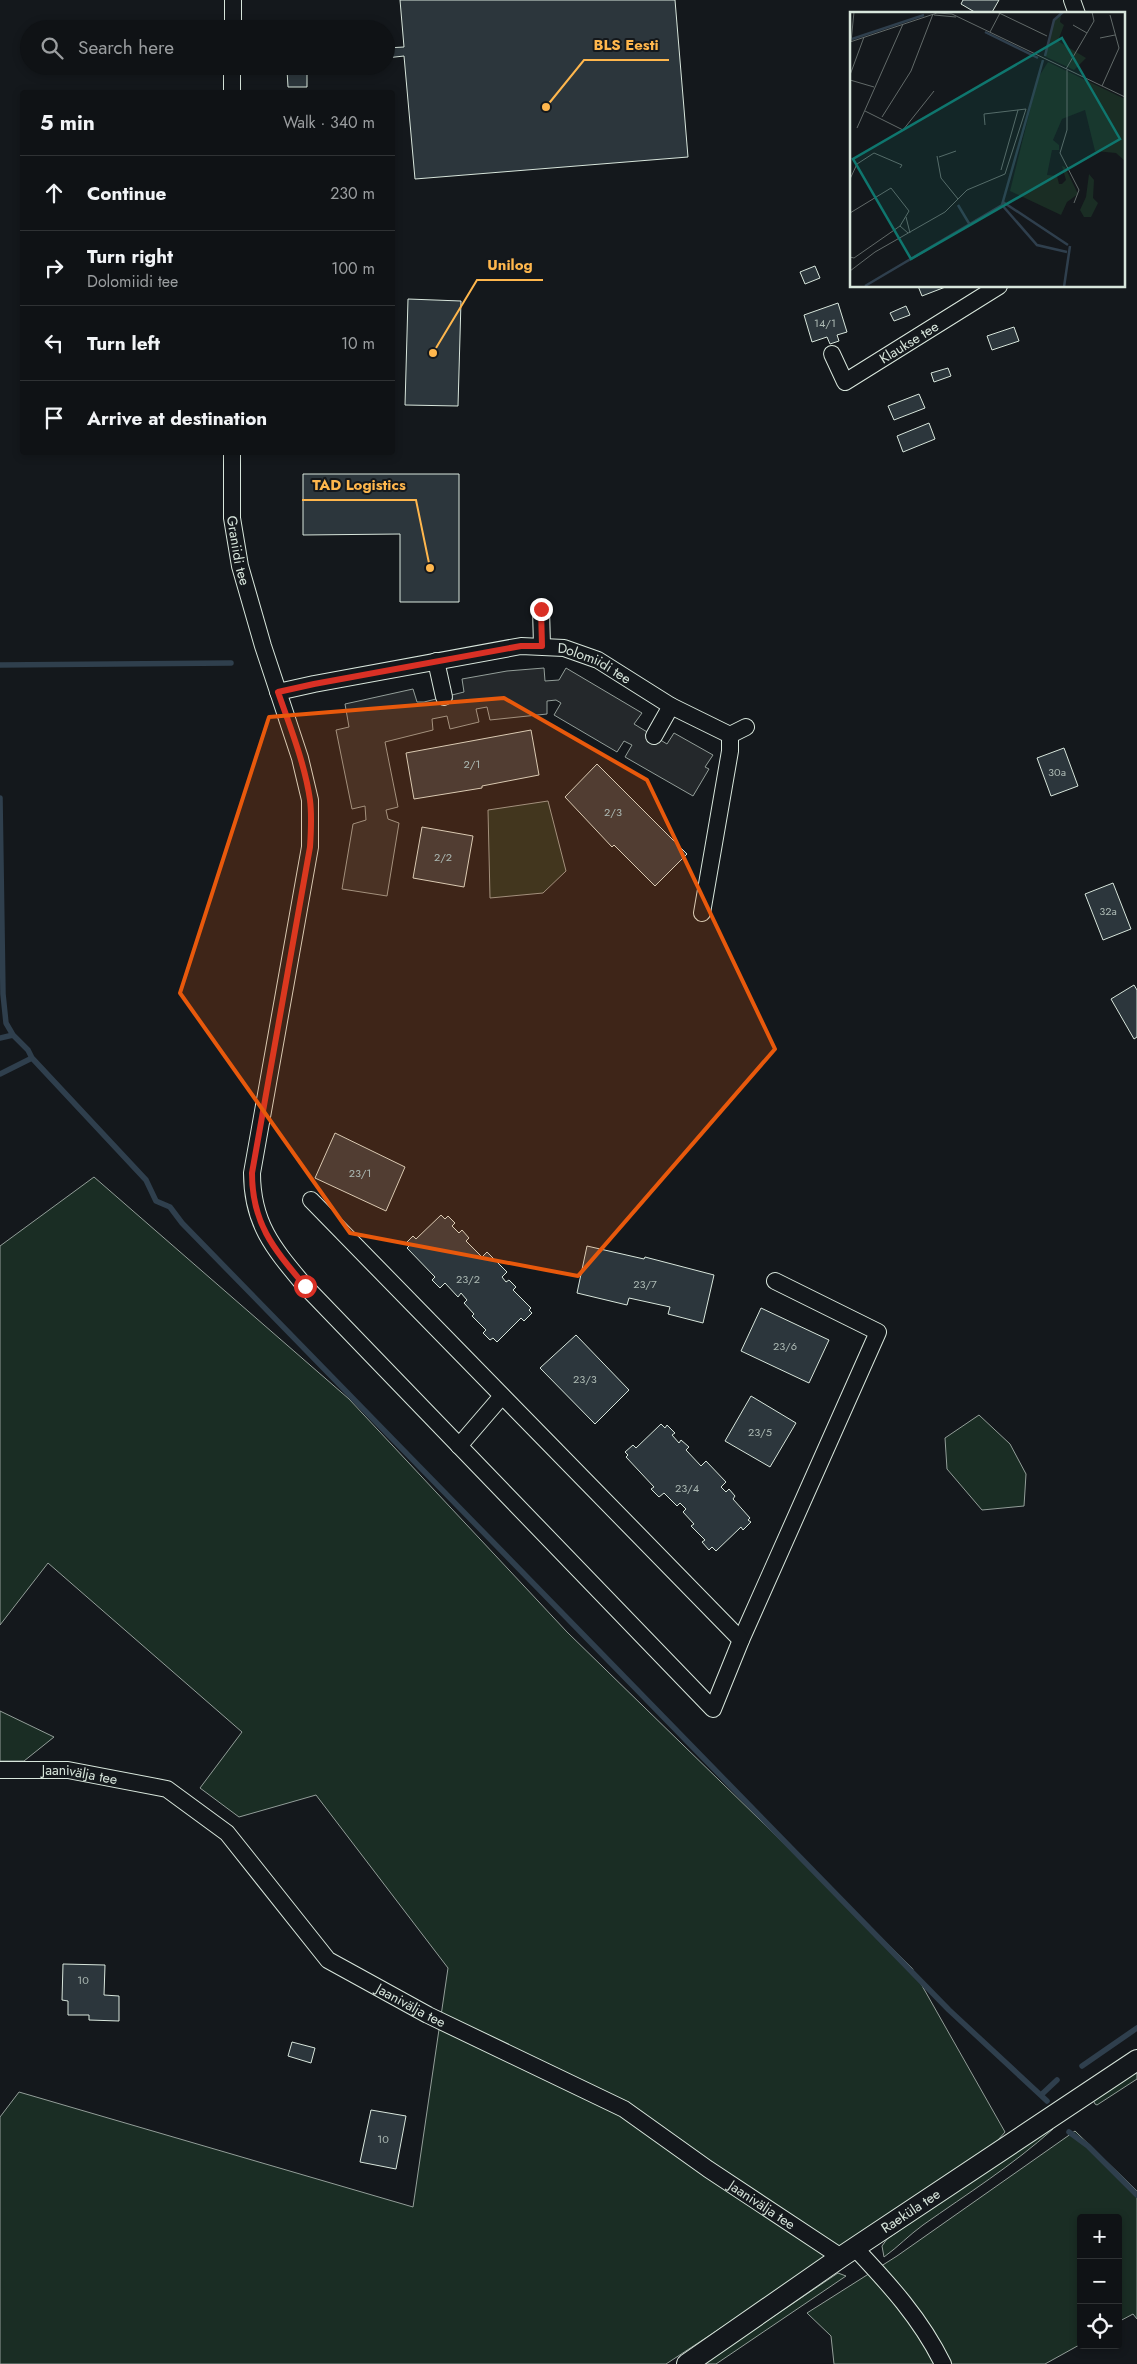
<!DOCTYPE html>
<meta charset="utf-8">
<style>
:root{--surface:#0f1215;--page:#1d2022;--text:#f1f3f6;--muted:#9b9ea0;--line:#2f3234}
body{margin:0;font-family:Jost,sans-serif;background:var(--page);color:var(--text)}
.controls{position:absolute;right:15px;bottom:15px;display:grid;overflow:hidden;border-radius:5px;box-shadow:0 2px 8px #0003}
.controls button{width:45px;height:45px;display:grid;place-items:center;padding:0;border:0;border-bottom:1px solid var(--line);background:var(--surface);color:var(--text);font:25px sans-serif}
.stop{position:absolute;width:15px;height:15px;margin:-11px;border:4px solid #d93025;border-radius:50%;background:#fff}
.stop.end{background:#d93025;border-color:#fff;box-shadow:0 1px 5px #0008}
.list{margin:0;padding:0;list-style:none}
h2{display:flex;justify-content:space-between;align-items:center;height:65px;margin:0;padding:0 20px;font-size:21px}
h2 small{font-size:16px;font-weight:400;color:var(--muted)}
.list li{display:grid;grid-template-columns:32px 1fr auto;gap:15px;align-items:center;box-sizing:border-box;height:75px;padding:0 20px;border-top:1px solid var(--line)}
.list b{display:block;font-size:19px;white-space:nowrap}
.list p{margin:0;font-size:16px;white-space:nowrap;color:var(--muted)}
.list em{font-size:16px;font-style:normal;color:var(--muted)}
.icon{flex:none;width:28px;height:28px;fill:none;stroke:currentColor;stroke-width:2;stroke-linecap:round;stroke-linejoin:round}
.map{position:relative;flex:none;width:1137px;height:2364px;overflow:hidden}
.search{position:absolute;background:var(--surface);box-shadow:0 2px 8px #0003;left:20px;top:20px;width:375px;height:55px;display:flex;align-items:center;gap:12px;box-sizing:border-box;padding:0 18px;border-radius:28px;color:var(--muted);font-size:19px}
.panel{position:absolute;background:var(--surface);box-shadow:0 2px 8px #0003;left:20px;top:90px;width:375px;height:365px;border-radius:5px}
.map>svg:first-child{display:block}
</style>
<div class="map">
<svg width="1137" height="2364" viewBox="0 0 1137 2364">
<rect width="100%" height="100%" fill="#14181c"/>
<path fill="#1a2d24" stroke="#939e99" d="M548,801L566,871L543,893L490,898L488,810Z
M94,1177L349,1399L567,1632L912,1968L1005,2132L985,2155L947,2174L905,2212L826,2259L666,2364H0V2117L19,2092L413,2207L448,1968L316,1795L239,1817L200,1788L242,1732L48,1563L0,1625V1246Z
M979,1415L1010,1444L1026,1474L1024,1506L982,1510L947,1469L945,1438Z
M0,1711L54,1737L24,1761H0Z
M1137,2071V2079L1097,2105L1095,2104L1093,2100Z
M1049,2127L1053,2129C1013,2165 967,2194 923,2225C909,2235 898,2247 884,2257L882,2246L887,2239Z
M1075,2131L1137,2191V2319L1133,2314L1118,2322V2218H1081V2344L1045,2364H834L831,2336L807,2313L897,2256Z
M838,2273L846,2276L716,2364H703Z"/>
<path fill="#24282b" stroke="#939e99" d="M544,668L545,681L559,680L566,668L642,713L634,724L667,744L674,733L713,755L705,767L709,769L693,796L625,757L632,745L624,741L617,752L554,715L561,703L556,700L547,701V714L490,720L487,707L476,709L479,722L450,729L447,716L432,719L433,730L385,742L398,807L386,810L388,819L399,823L387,896L342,889L353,824L366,820L365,806L352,809L336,730L349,727L345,704L413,689L417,702H424L464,692L462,679L507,671Z"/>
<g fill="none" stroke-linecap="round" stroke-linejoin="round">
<path stroke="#2f3f4d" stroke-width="5.5" d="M0,665L231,663
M0,798L3,994L6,1023L13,1035
M0,1038L13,1035L28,1050L32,1058L146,1180L156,1201L170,1207L182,1223L949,2010L1047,2101
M0,1074L32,1058
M1082,2066L1137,2028
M1041,2095L1057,2080
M1069,2132L1088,2146L1137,2195"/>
</g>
<path fill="#2c363c" stroke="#d8e6dc" d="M400,0H675L688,157L415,179L404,56L386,58V48L404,47Z
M963,0H999L991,14H978L961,4Z
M287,70H307V87H288Z
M815,266L820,278L805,284L800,272Z
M918,286H948L922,296Z
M408,299L461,301L458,406L405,405Z
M838,303L847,332L837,335L839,341L830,344L827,337L812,342L804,315Z
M906,306L910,315L894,321L890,313Z
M1014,327L1019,341L992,350L987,336Z
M948,368L951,376L934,382L931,373Z
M919,394L925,408L894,420L888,406Z
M929,423L935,439L903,452L897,436Z
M303,474H459V602H400V534L303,535Z
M531,730L539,775L482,786V788L414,799L406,753Z
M1064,748L1078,786L1051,796L1037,758Z
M597,764L687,854L655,886L614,845L612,847L565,797Z
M422,827L473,836L464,887L413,878Z
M1113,883L1131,929L1103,940L1085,894Z
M1134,985L1137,990V1037L1134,1039L1111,999Z
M335,1133L405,1167L386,1211L315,1178Z
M441,1215L445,1219L448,1216L455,1223L452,1226L459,1233L462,1230L469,1238L466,1241L482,1257L487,1252L507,1272L502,1277L506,1282L509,1280L516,1287L513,1290L531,1308L529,1310L532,1313L524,1321L521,1318L497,1342L493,1338L490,1340L483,1333L486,1330L472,1316L474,1314L464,1303L467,1300L461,1293L458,1297L445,1283L440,1288L432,1280L435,1277L407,1248L409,1246L406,1243L413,1236L416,1239Z
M587,1246L644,1259L645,1257L714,1275L703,1323L668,1314L670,1307L629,1298L627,1305L577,1293Z
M761,1308L829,1340L809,1383L741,1351Z
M576,1335L629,1390L595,1424L540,1368Z
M751,1396L796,1423L770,1467L725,1441Z
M661,1424L665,1428L667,1425L675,1433L672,1435L679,1443L681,1440L689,1447L686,1450L701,1466L706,1461L726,1482L721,1487L726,1492L729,1489L735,1496L733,1499L750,1518L748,1520L751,1522L743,1530L741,1527L716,1551L712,1547L709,1550L702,1542L705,1540L691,1526L694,1524L683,1512L686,1509L680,1503L677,1506L664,1493L659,1497L651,1489L654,1487L626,1457L628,1455L625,1452L633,1445L636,1448Z
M63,1964L105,1965L104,1995L119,1996V2021L89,2020V2015H68V2001L62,2000Z
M292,2042L315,2048L311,2063L288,2056Z
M371,2110L406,2116L396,2169L360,2162Z"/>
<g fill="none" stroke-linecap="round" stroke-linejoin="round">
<g stroke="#d8e6dc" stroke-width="18">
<g id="minor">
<path d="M1072,0L1077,14"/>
<path d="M233,29V0"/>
<path d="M232,92V66"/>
<path id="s1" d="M832,354L845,382L999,286"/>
<path id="s2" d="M232,452V518L240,566L263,646L300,758L310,800V847L252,1173C252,1224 274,1249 305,1286L713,1709L741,1640L878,1332L775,1281"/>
<path d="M541,609L542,646"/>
<path d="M436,661L444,697"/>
<path id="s3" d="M278,692L314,684L521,646L564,648L598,660L671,706L730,735L746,727"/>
<path d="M654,736L671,706"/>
<path d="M702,913L730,751V735"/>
<path d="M311,1200L741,1640"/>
<path d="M459,1446L502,1396"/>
<path id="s4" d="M0,1770H68L167,1789L227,1833L328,1960L428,2015L624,2109L708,2169L841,2257"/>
<path d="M855,2248C889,2284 921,2319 943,2364"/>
</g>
</g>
<g stroke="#d8e6dc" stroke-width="22">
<g id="tertiary">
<path id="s5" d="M687,2364L841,2257L1137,2060"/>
</g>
</g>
<use href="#minor" stroke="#14181c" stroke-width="16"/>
<use href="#tertiary" stroke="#14181c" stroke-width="20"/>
</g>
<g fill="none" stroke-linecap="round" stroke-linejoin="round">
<path stroke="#d93025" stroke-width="6" d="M305,1286C274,1249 252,1224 252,1173L310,847C311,832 312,816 310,800C305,764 290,727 278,692L314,684L521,646H542L541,609"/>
</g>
<path fill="#e8590c" fill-opacity="0.2" stroke="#e8590c" stroke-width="4" stroke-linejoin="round" d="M504,698L647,780L775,1049L578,1276L350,1233L180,993L269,717Z"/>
<g text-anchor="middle" stroke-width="4" stroke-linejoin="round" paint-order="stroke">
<g font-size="11" fill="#adbab4">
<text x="825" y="327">14/1</text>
<text x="472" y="768">2/1</text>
<text x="1057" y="776">30a</text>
<text x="613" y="816">2/3</text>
<text x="443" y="861">2/2</text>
<text x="1108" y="915">32a</text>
<text x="360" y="1177">23/1</text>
<text x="468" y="1283">23/2</text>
<text x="645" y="1288">23/7</text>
<text x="785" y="1350">23/6</text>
<text x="585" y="1383">23/3</text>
<text x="760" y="1436">23/5</text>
<text x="687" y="1492">23/4</text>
<text x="83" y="1984">10</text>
<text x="383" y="2143">10</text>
</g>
<g font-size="14" fill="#d8e6dc" stroke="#14181c">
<text dy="5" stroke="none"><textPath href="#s1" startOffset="106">Klaukse tee</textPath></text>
<text dy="5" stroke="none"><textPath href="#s2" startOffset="99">Graniidi tee</textPath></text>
<text dy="5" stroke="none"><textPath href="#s3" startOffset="324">Dolomiidi tee</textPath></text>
<text dy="5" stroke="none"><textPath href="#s4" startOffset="80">Jaanivälja tee</textPath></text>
<text dy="5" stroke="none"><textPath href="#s4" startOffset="500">Jaanivälja tee</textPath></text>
<text dy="5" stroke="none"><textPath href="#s4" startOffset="905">Jaanivälja tee</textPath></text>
<text dy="5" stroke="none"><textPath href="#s5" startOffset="271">Raeküla tee</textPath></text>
</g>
</g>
<g transform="translate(850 12)">
<rect width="275" height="275" fill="#14181c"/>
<path d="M211,3L210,10L214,13L208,29L236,46L224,58L194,44L204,8ZM198,50L275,87V149L266,141L245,139L235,98L212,107L203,128L209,133V138H202L197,163L207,164L209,172H212L216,168L212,154L215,155L228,182L217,190L211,203L160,179L188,66ZM239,162L244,168L243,186L248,191L241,205H234L230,198L236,185Z" fill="#1a2d24"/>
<path fill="none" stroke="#2f3f4d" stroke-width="2.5" d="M135,20L188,46M2,27L74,3M195,44L204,8L213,0M193,48L152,193L187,233L217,240M153,190L218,233M108,193L120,213M15,274L152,193M214,275L220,234"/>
<path fill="none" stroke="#626a69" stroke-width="1" d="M147,0L197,24M84,3L106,5M223,13L237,21M140,20L150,1M250,26L265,23M0,30L87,1L102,2L275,85M1,30L4,0M216,57L244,9L242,0M217,58V118L210,141L229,178L224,191M0,63L14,25M0,68L24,75M252,74L269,36L260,3M15,99L53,118L84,79M32,105L61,59L83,2M7,116L53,12M87,144L91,166L108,187M89,145L106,139M151,158L168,98M0,167L7,152L24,141L52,153L50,156M0,201L41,176L59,199L50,214M56,205L60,221M0,245L4,246L50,214L58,221M0,259L25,240L95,200L117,178L155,162L176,97L134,102L135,113"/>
<path fill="#0f766e" fill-opacity="0.15" stroke="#0f766e" stroke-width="2.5" d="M212,26L270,127L61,247L3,147Z"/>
<rect width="275" height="275" fill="none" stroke="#d8e6dc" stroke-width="2.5"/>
</g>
<path fill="none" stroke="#ffb74d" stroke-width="2" d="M546 107L584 60H669M433 353L477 280H543M430 568L416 500H302"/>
<g fill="#ffb74d" stroke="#14181c" stroke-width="2">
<circle cx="546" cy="107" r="5"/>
<circle cx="433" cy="353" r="5"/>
<circle cx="430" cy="568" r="5"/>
</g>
<g font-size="15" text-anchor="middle" font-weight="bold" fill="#ffb74d" stroke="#14181c" stroke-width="4" stroke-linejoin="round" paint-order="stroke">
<text x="626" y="50">BLS Eesti</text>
<text x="510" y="270">Unilog</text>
<text x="359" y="490">TAD Logistics</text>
</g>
</svg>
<div class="controls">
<button>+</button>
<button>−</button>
<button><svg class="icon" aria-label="locate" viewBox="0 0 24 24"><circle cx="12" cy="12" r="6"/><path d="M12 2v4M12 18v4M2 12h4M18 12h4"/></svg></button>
</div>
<div class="stop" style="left:305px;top:1286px"></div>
<div class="stop end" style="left:541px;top:609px"></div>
<div class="search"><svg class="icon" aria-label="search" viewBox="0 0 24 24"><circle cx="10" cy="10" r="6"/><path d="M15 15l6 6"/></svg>Search here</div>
<section class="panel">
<h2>5 min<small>Walk · 340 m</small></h2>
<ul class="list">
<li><svg class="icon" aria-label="ahead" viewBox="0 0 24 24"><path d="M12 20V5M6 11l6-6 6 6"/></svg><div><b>Continue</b></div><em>230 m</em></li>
<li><svg class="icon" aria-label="right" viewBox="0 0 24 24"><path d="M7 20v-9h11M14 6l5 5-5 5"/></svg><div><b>Turn right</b><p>Dolomiidi tee</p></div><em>100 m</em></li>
<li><svg class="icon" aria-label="left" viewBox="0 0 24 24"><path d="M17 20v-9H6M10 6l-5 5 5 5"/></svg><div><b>Turn left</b></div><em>10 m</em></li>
<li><svg class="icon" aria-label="arrive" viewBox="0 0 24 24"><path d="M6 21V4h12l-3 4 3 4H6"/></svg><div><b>Arrive at destination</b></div></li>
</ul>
</section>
</div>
